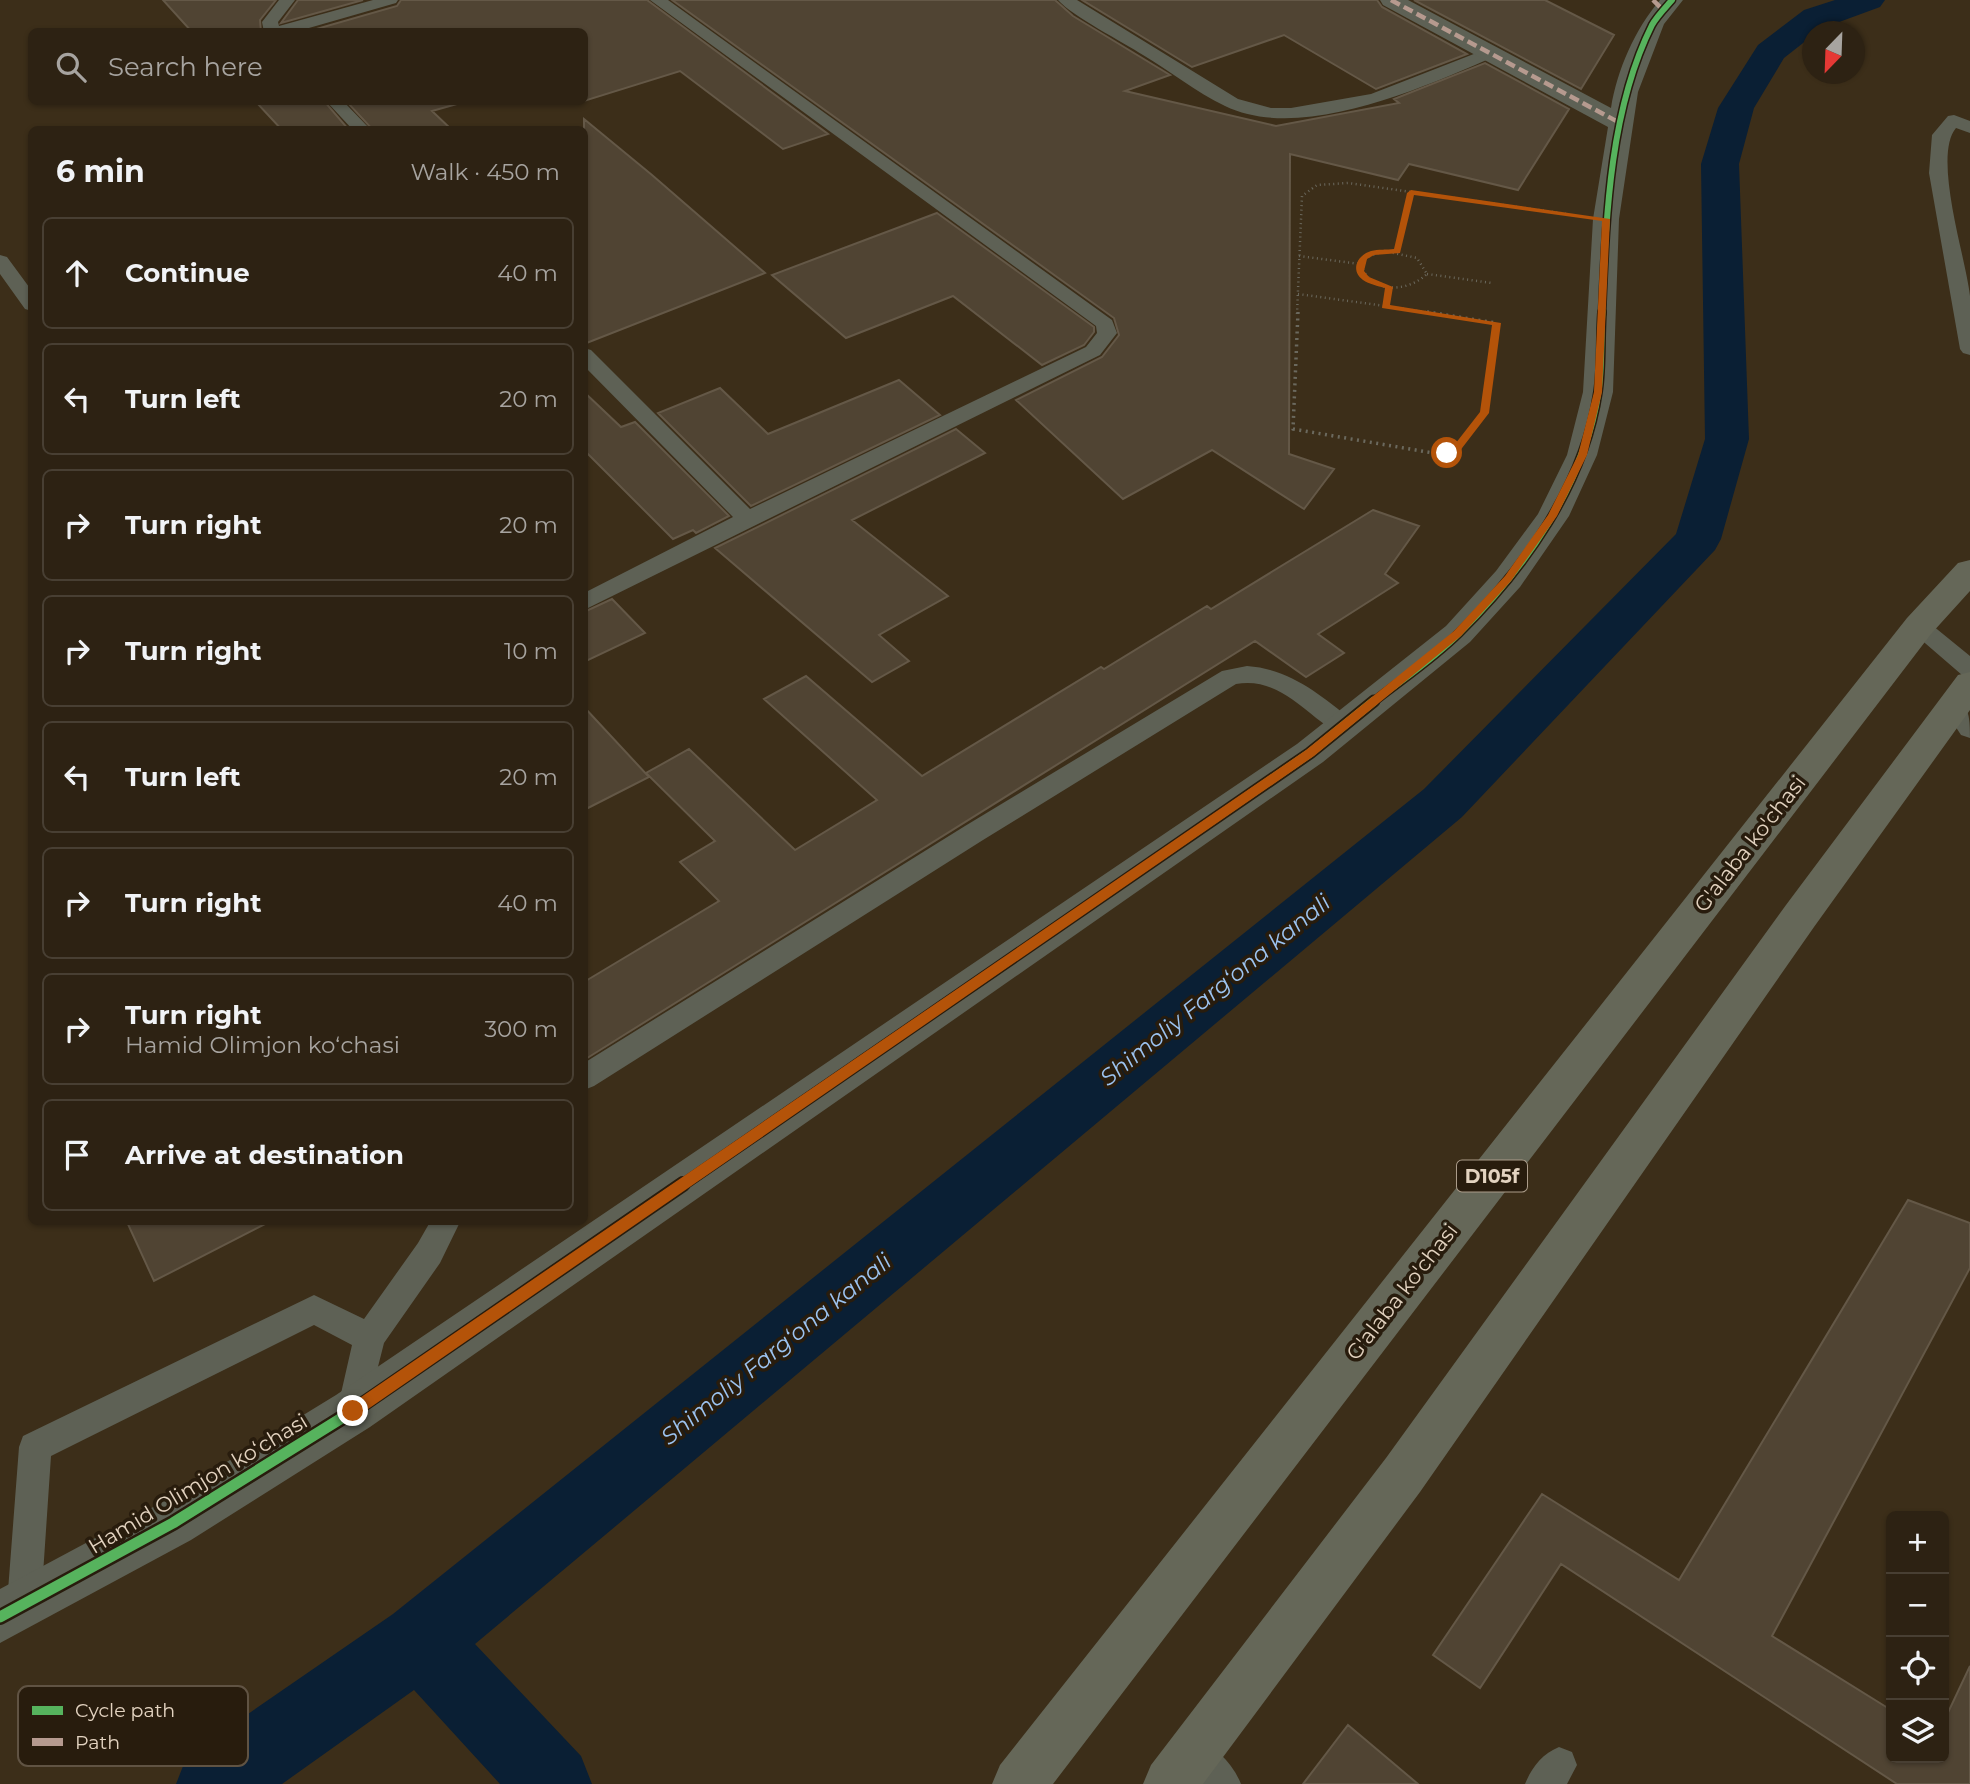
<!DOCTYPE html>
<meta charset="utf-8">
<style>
:root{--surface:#2d2213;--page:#352a1c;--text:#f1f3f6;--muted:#a7a4a0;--line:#483f33}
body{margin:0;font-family:Montserrat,sans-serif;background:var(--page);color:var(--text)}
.controls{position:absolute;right:21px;bottom:21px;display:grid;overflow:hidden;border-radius:10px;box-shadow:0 2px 5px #0004}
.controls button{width:63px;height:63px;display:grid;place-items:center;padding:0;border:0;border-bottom:2px solid var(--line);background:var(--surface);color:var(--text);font:35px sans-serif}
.compass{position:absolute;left:1802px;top:21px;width:63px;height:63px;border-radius:50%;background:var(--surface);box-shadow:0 2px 5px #0004;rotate:203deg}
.stop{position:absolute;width:21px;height:21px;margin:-16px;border:5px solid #b45309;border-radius:50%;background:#fff}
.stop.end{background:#b45309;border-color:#fff;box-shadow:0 2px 7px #0008}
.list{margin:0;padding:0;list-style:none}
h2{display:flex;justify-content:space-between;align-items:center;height:91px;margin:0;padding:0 28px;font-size:30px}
h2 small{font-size:23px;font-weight:400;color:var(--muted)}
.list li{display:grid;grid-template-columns:46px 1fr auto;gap:21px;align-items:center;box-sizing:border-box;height:112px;margin:0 14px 14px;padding:0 14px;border:2px solid var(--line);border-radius:10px}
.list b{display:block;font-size:26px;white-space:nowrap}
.list p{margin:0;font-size:23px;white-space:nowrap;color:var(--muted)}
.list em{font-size:23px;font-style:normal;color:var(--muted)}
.icon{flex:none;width:38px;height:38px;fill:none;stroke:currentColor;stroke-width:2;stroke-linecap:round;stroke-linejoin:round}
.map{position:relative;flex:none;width:1970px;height:1784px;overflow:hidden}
.search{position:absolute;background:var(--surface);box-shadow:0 2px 5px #0004;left:28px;top:28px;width:560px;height:77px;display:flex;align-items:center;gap:18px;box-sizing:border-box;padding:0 24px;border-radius:10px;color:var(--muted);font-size:26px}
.panel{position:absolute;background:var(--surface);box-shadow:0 2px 5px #0004;left:28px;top:126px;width:560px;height:1099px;border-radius:10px}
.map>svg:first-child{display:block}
</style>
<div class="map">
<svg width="1970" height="1784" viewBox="0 0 1970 1784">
<rect width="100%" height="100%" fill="#3c2e19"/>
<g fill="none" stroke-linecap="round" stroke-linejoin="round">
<path fill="#0a1f34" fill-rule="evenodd" d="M1835,0H1885L1880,7L1812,32V36L1784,58L1754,108L1739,164L1749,439L1721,539L1715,550L1462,817L475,1644L581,1756L592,1784H500L414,1690L282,1784H176L187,1756L393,1614L1424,789L1676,534L1705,439L1701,164L1718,108L1758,45L1804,10Z"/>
</g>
<path fill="#504433" stroke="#645847" stroke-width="2" d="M163,0H276L260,20L261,32H192Z
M298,0H363L281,23Z
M401,0H647L828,134L783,149L680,71L584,101V32H306L397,6Z
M672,0H1055L1073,16L1170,75L1125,91L1276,126L1399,103L1394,99L1485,63L1569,109L1518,190L1409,164L1398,180L1290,154L1289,454L1334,469L1304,509L1212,450L1123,499L1016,400L1102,357L1119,335L1114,318Z
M1082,0H1377L1382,7L1467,54L1376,89L1284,35L1192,67Z
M1414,0H1545L1614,35L1581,89Z
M256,102H325L349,130H282Z
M347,102H464L432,111L452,130H373Z
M584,119L652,175L765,273L584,344Z
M937,213L1094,327V332L1084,345L1042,365L953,296L846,338L772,275Z
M899,380L940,415L751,506L658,413L720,388L768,434Z
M584,392L621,427L635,422L729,516L696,533L693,530L673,539L584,450Z
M956,429L985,453L852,520L948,596L879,635L909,661L872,682L715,548Z
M1373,510L1419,526L1385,574L1398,583L1318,634L1344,653L1306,677L1255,641L584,1060V982L719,901L680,862L715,841L646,773L689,749L795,850L877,800L764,699L806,676L922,776L1101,667L1104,669L1207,606L1211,609Z
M612,599L645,633L584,662V612Z
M584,707L649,777L584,810Z
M1908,1200L1970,1223V1268L1772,1636L1891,1710V1758H1944V1721L1970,1666V1784H1897L1561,1564L1480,1688L1433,1655L1542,1494L1679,1580Z
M127,1222H269L154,1281Z
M1348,1725L1418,1784H1303Z"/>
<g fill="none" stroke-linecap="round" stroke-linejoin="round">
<path stroke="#6b695e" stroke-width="2.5" stroke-dasharray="1 3.5" stroke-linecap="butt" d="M1384,251L1417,258L1427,274C1408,292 1371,295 1361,265L1367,257Z
M1398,252L1411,193
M1299,256L1360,264
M1427,274L1492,283
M1298,294L1385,306L1389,287
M1385,306L1438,314
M1297,314L1302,196L1317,185L1348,183L1567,214"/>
<path stroke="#6b695e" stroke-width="3.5" stroke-dasharray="2 4.5" stroke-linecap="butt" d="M1298,312L1293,429L1439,454L1455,450L1484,413L1496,323L1427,312"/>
<path fill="#5e6155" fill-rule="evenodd" d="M279,0H295L278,22L279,26L373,0H398L396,3L295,32H264L262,22Z
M650,0H668L1112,320L1117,333L1100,355L584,610V593L733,517L584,366V348L591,350L750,509L1086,347L1097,333L1096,326Z
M1058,0H1077L1238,99L1271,108H1291L1371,94L1484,50H1496L1498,53L1496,56C1424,87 1301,143 1225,106C1196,92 1170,71 1143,55C1123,42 1072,16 1058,0Z
M327,102H344L371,130H353Z
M1954,115L1970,121V133L1956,128C1932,156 1966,258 1970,296C1970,315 1970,335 1970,355L1963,353L1960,349L1929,173L1932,135L1948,116Z
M0,255L7,257L32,291V311L25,309L0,274Z
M1919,618L1927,621L1970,656V677L1962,675L1911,631L1907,626L1911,621Z
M1247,666C1290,669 1319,694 1352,720L1355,726L1352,732C1321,741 1292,674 1236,684L983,840L594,1086L584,1090V1063L965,826L1222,671Z
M1954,698C1970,703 1970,721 1970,738L1961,735L1942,706L1946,700Z
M430,1222H460L440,1263L384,1343L364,1422L353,1426L342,1422L337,1411L352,1345L314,1325L51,1456L41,1604L36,1616L24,1621L12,1616L7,1604L19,1447L23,1436L314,1295L364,1319L418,1243Z
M1192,1736C1213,1744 1233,1763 1241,1784H1197L1179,1767L1174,1754L1179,1741Z
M1559,1747L1572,1752L1577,1765L1567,1784H1525C1532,1767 1542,1754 1559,1747Z"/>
<path fill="#5e6155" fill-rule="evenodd" d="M1380,0H1408L1611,108C1617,70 1635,29 1660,0H1683L1664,24L1638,92L1619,219L1613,392L1597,455L1569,516L1520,587L1470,642L1323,762L370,1427L191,1540L0,1643V1589L155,1506L336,1395L1297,744L1446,626L1496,571L1538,514L1567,455L1583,392L1593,219L1608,127L1383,5Z"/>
<path fill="#656758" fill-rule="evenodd" d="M1970,560V591L1931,634L1053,1784H992L1000,1765L1907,618L1958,563Z
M1970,672V710L1814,927L1420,1492L1203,1784H1143L1151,1765L1386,1458L1786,905L1958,675Z"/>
<path stroke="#b69a8f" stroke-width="4.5" stroke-dasharray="10 4.5" stroke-linecap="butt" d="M1391,0L1620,123
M1653,0L1663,10"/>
<g stroke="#281c0d" stroke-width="9">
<path id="cycleway-far3" d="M1602,314C1606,220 1609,111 1652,25C1657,16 1665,8 1672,0"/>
</g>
<g stroke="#281c0d" stroke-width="10">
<path id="cycleway-far2" d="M1372,703C1401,680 1433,659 1459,633C1525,568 1584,485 1598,392C1602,366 1600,339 1602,312"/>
</g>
<g stroke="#281c0d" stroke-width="13">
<path id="cycleway-far1" d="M681,1186L1310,753L1374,701"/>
</g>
<g stroke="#281c0d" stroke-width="16">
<path id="cycleway" d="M0,1617L173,1523L353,1411L683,1184"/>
</g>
<use href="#cycleway-far3" stroke="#56b35d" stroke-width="6"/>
<use href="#cycleway-far2" stroke="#56b35d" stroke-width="7"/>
<use href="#cycleway-far1" stroke="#56b35d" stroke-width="9"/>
<use href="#cycleway" stroke="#56b35d" stroke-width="11"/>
</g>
<path fill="#b45309" d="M1411,190L1610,219L1602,392L1587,455L1557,516L1511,581L1461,636L1314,756L358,1416H348V1406L1306,750L1454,631L1505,576L1548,515L1578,455L1594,392L1602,221L1414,195L1400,253L1374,255L1367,259L1364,271L1369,277L1393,287L1390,305L1501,323L1489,413L1459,452L1447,456L1443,453L1452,448L1480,412L1492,325L1382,308L1385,288C1378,286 1369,284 1363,280C1350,271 1357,255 1371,251C1378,249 1387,250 1394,249L1407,193Z"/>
<g text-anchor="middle" stroke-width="7" stroke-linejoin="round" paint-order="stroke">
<rect fill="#281c0d" stroke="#ab9c8a" stroke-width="2" x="1457" y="1160.5" width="70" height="31" rx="5"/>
<g font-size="19" font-weight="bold" fill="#e3d3c0">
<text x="1492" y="1183">D105f</text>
</g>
<g font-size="21" fill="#e3d3c0" stroke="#281c0d">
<text transform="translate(1750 844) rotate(-52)" y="7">G'alaba ko'chasi</text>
<text transform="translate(1402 1292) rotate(-52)" y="7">G'alaba ko'chasi</text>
<text transform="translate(198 1484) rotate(-31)" y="7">Hamid Olimjon koʻchasi</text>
</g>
<g font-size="23" font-style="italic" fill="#9cc3f0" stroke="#281c0d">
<text transform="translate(1215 990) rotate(-39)" y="8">Shimoliy Fargʻona kanali</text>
<text transform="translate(776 1349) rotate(-39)" y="8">Shimoliy Fargʻona kanali</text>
</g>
</g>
<rect x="18" y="1686" width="230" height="80" rx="10" fill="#281c0d" stroke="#605343" stroke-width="2"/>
<rect x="32" y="1706" width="31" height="9" fill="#56b35d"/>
<rect x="32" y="1738" width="31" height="8" fill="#b69a8f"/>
<g font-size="19" fill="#e3d3c0">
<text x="75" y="1717">Cycle path</text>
<text x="75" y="1749">Path</text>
</g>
</svg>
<div class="controls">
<button>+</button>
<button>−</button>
<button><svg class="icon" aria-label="locate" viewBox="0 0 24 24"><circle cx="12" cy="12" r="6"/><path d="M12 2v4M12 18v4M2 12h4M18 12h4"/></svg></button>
<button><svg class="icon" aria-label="layers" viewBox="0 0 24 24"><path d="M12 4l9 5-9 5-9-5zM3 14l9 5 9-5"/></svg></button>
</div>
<svg class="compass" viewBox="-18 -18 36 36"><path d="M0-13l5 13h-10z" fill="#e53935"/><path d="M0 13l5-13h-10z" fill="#a7a4a0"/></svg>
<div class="stop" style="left:1447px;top:453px"></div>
<div class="stop end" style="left:353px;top:1411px"></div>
<div class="search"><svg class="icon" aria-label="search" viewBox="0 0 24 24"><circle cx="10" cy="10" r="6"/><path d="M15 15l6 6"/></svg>Search here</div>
<section class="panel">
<h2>6 min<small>Walk · 450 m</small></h2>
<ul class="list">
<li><svg class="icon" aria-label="ahead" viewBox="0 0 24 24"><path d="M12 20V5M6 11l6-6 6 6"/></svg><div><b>Continue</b></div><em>40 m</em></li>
<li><svg class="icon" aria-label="left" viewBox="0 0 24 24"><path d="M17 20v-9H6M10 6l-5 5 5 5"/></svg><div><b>Turn left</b></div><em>20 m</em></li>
<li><svg class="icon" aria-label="right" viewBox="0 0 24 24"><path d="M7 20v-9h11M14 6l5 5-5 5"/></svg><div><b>Turn right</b></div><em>20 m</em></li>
<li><svg class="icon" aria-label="right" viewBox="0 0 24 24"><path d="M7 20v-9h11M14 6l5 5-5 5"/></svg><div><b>Turn right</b></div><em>10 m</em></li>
<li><svg class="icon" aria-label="left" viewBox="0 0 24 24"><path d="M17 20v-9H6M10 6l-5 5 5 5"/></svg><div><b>Turn left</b></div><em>20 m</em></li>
<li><svg class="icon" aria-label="right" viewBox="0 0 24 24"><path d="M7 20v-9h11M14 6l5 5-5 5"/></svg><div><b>Turn right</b></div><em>40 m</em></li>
<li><svg class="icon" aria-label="right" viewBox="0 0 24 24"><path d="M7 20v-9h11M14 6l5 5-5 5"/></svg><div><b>Turn right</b><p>Hamid Olimjon koʻchasi</p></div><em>300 m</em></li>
<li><svg class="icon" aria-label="arrive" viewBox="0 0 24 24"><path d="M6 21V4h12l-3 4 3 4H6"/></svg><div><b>Arrive at destination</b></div></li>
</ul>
</section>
</div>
